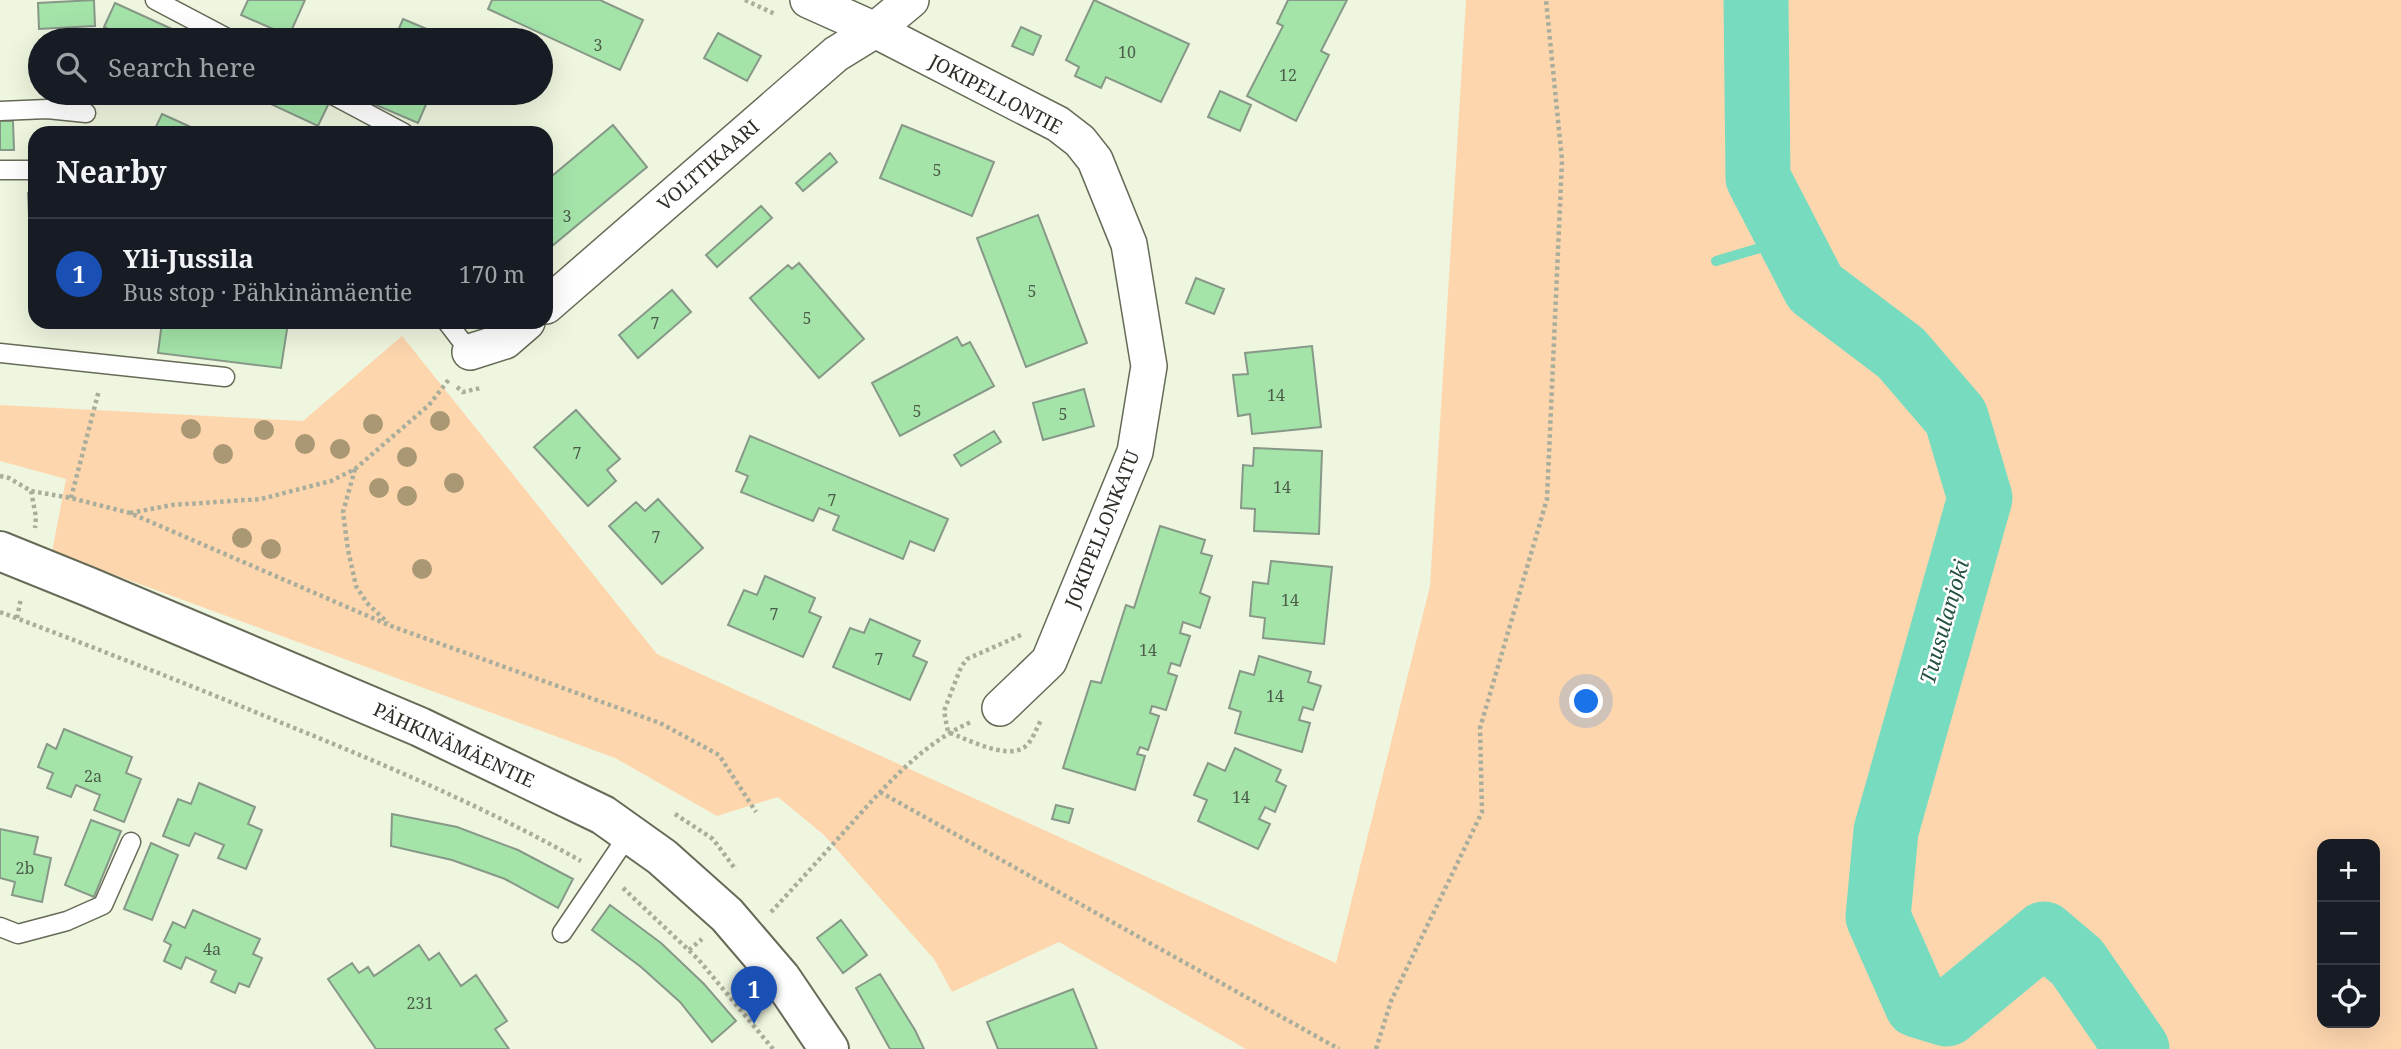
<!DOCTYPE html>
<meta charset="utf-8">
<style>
:root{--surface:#171b24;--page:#20242c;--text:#f1f3f6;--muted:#9ea1a6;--line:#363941;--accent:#85afd3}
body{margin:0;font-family:"Noto Serif",serif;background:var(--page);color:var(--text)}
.controls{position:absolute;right:21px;bottom:21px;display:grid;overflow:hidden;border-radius:14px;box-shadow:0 7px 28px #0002}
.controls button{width:63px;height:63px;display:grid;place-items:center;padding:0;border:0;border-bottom:2px solid var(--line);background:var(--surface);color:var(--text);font:35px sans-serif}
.you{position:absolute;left:1587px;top:702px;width:24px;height:24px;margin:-18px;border:5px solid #fff;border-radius:50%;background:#1a73e8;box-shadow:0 0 0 10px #1a73e833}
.badge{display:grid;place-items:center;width:46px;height:46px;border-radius:50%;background:var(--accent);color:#fff;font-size:23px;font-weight:700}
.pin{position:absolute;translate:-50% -58px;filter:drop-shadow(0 2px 4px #0008)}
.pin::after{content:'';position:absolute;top:37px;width:24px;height:21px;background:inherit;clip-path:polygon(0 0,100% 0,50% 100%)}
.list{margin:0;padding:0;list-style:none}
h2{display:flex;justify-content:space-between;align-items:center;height:91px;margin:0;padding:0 28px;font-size:30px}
h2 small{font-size:23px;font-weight:400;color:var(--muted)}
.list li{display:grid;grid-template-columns:46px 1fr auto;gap:21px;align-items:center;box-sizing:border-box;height:112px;padding:0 28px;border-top:2px solid var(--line)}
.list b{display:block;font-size:26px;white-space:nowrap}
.list p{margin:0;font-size:23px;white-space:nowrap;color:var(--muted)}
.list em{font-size:23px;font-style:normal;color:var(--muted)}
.icon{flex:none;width:38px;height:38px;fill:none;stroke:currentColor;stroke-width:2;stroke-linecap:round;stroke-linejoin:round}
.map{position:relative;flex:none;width:2401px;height:1049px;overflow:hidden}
.search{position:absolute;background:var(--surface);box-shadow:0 7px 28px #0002;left:28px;top:28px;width:525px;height:77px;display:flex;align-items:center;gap:18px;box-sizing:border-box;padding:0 24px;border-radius:38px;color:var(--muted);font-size:26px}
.panel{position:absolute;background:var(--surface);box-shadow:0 7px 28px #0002;left:28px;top:126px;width:525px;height:203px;border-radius:21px}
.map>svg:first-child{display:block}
</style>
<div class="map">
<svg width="2401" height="1049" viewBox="0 0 2401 1049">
<rect width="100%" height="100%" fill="#eff6df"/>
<path fill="#fdd6ae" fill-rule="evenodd" d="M1466,0H2401V1049H1246L1059,942L952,992L934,959L824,835L778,797L717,816L615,758L52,552L66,479L0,461V405L303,421L402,336L657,654L1336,963L1430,586ZM2322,844H2375V1023H2322Z"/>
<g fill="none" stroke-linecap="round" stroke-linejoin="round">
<path stroke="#77dcbf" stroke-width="10" d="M1716,261L1790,239"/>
<path stroke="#77dcbf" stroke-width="65" d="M1756,0L1758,178L1815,288L1901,353L1956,417L1980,498L1886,831L1878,917L1917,1005L1947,1014L2044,934L2077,962L2137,1049"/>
</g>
<path fill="#a4e4a9" stroke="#879888" stroke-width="2" d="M94,0L95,26L39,29L38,3Z
M248,0H305L289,36L241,15Z
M492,0H600L643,20L620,70L488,9Z
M1094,0L1189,44L1161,102L1106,77L1101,88L1075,76L1079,67L1066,60Z
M1288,0H1347L1321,51L1329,55L1296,121L1247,96L1283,26L1277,23Z
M115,3L196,40H133L104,27Z
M403,19L453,40H394Z
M1021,27L1041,36L1033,55L1012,46Z
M718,33L761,56L747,81L704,58Z
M1220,91L1251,105L1240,131L1208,117Z
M247,93H307L329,103L318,126Z
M372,93H431L418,123L369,102Z
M162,114L204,133H153Z
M0,121H13L14,150H0Z
M613,125L647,167L546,251V181Z
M902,125L994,162L972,216L880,178Z
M830,153L837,162L803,191L796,183Z
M28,193H35V320H34Z
M761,206L772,218L717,267L706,255Z
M1038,215L1087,343L1026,367L977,238Z
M799,263L864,339L819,378L750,298L788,265L792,269Z
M1196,278L1224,289L1214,314L1186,303Z
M672,290L691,312L638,358L619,335Z
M162,322L288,323L281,368L158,353Z
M957,337L962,346L970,342L994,386L900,436L872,383Z
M1312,346L1321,427L1252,434L1250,414L1238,416L1233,375L1248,374L1245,353Z
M1084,389L1094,426L1043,440L1033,403Z
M576,410L620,459L607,470L616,481L588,506L534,447Z
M994,431L1001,442L961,466L954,455Z
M750,436L948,519L934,551L910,541L903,559L833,530L839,516L819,508L813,521L741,492L748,476L736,471Z
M1254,448L1322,451L1319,534L1254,531L1255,509L1241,508L1243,465L1253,466Z
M658,499L703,548L662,584L609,526L636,502L645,511Z
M1160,526L1205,540L1201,553L1212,556L1200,593L1210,597L1200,628L1183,622L1180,633L1190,636L1180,666L1171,663L1168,673L1177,676L1166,710L1152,706L1150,713L1159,716L1148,750L1140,747L1137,754L1145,756L1135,790L1063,768L1091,681L1101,683L1126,605L1134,608Z
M1271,561L1332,567L1324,644L1263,638L1265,618L1250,616L1253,582L1268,584Z
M765,576L815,598L809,612L821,617L803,657L728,625L744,590L757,595Z
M870,619L920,641L913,656L927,662L910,700L833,667L850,628L864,633Z
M1259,656L1311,672L1308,682L1321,686L1313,710L1303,707L1299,720L1310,723L1302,752L1235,733L1241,712L1229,708L1240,671L1254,675Z
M64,729L132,757L126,773L141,779L124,822L94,810L100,795L76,785L71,797L47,788L53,773L38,767L47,744L56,749Z
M1235,748L1281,770L1276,781L1286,786L1275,812L1265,807L1259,819L1270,824L1258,849L1198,821L1207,800L1194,795L1208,763L1225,771Z
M199,783L255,807L248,824L262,830L246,869L218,858L224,845L195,833L189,846L163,836L178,799L191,804Z
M1056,805L1073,809L1069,823L1052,819Z
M392,814L457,827L518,850L573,879L558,908L505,879L452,860L391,846Z
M91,820L121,831L94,897L65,885Z
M0,829L38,837L34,854L51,858L42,902L12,895L15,882L0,878Z
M151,843L178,855L152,920L124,909Z
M610,905L661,943L704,984L736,1021L712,1042L680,1002L641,967L592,930Z
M193,910L260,939L253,954L262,958L249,987L239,983L235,993L211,982L216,971L186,957L181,969L164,961L171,945L164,941L173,922L185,928Z
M841,920L867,955L843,973L817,938Z
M419,945L429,960L439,953L461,986L476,975L507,1021L495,1029L509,1049H376L328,979L352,963L359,973L368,967L374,976Z
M880,974L915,1030L924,1049H890L856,988Z
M1073,989L1097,1049H998L987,1022Z"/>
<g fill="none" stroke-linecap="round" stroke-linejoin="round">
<g stroke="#656b57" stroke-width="21">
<path id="lane" d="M155,0L231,40
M329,93L404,133
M0,111L47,109L86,113
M0,170H35
M447,322L470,352
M0,353L225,377
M0,927L18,934L67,921L103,905L131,842
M562,933L629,834"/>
</g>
<g stroke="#656b57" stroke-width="38">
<path id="street" d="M808,0L875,30L1058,124L1080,141L1095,160L1129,244L1149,366L1135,452L1049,661L1000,708
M546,306L836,54L875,30L911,0
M470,352L505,341L527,322"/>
</g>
<g stroke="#656b57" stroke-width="42">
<path id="secondary" d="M0,551L89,587L420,727L603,815L662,857L727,915L781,978L829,1049"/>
</g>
<path stroke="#a9ae9c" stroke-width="4.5" stroke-dasharray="3.5 3.5" stroke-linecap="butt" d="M745,0L775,14
M457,387L463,392L481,388
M355,469L343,512L348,550L356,586L367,603L388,623
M0,476L9,478L31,491L71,498L130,513L391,626L660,723L719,755L756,812
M31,491L36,517L35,528
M71,498L99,390
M130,513L172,505L261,499L331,481L355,469L429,405L450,378
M0,612C93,647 185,683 277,721C381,763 483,806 581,861
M17,618L21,598
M1021,635L967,659L961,667L944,711L948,732C966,739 1005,759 1023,748C1032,743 1036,729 1041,720
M880,792L1339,1049
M675,814L713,839L736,870
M623,888L698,959L773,1049
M771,912C798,883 825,853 852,823C886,785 923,743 971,722
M689,950L702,939
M1376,1049L1391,1001L1482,812L1480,728L1547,499L1562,160L1546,0"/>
<use href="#lane" stroke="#fff" stroke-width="18"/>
<use href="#street" stroke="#fff" stroke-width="35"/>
<use href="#secondary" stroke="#fff" stroke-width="38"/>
</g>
<g fill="#aa9874">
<circle cx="440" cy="421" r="10"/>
<circle cx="373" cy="424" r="10"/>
<circle cx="191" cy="429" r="10"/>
<circle cx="264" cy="430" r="10"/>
<circle cx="305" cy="444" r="10"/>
<circle cx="340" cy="449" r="10"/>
<circle cx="223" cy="454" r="10"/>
<circle cx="407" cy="457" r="10"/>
<circle cx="454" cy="483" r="10"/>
<circle cx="379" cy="488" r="10"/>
<circle cx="407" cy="496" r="10"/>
<circle cx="242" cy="538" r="10"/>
<circle cx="271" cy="549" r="10"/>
<circle cx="422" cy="569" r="10"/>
</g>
<g text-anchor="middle" stroke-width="5" stroke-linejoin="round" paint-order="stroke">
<g font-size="16" fill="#4b5c48">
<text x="598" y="51">3</text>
<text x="1127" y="58">10</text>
<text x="1288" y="81">12</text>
<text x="937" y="176">5</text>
<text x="567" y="222">3</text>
<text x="1032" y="297">5</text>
<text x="807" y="324">5</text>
<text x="655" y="329">7</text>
<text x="1276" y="401">14</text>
<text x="917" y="417">5</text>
<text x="1063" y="420">5</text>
<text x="577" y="459">7</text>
<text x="1282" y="493">14</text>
<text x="832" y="506">7</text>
<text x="656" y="543">7</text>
<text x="1290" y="606">14</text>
<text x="774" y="620">7</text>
<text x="1148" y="656">14</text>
<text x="879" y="665">7</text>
<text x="1275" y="702">14</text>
<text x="93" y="782">2a</text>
<text x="1241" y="803">14</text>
<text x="25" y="874">2b</text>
<text x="212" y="955">4a</text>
<text x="420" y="1009">231</text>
</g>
<g font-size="19" fill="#2d2f27" stroke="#fff">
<text transform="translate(996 94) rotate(28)" y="7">JOKIPELLONTIE</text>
<text transform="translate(708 165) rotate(-41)" y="7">VOLTTIKAARI</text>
<text transform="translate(1102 529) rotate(-68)" y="7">JOKIPELLONKATU</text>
<text transform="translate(454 745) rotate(25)" y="7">PÄHKINÄMÄENTIE</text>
</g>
<g font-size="21" font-style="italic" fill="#265245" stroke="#fff">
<text transform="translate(1945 622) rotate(-74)" y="7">Tuusulanjoki</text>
</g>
</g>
</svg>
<div class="controls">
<button>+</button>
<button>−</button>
<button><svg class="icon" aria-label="locate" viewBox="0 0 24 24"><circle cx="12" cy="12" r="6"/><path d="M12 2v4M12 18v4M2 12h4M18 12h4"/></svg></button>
</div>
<div class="you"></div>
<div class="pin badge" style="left:754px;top:1024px;background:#1a4fb4">1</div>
<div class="search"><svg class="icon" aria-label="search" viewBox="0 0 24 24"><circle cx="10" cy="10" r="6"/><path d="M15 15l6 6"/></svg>Search here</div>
<section class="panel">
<h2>Nearby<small></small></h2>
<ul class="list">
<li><span class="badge" style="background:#1a4fb4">1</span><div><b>Yli-Jussila</b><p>Bus stop · Pähkinämäentie</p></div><em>170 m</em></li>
</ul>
</section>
</div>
